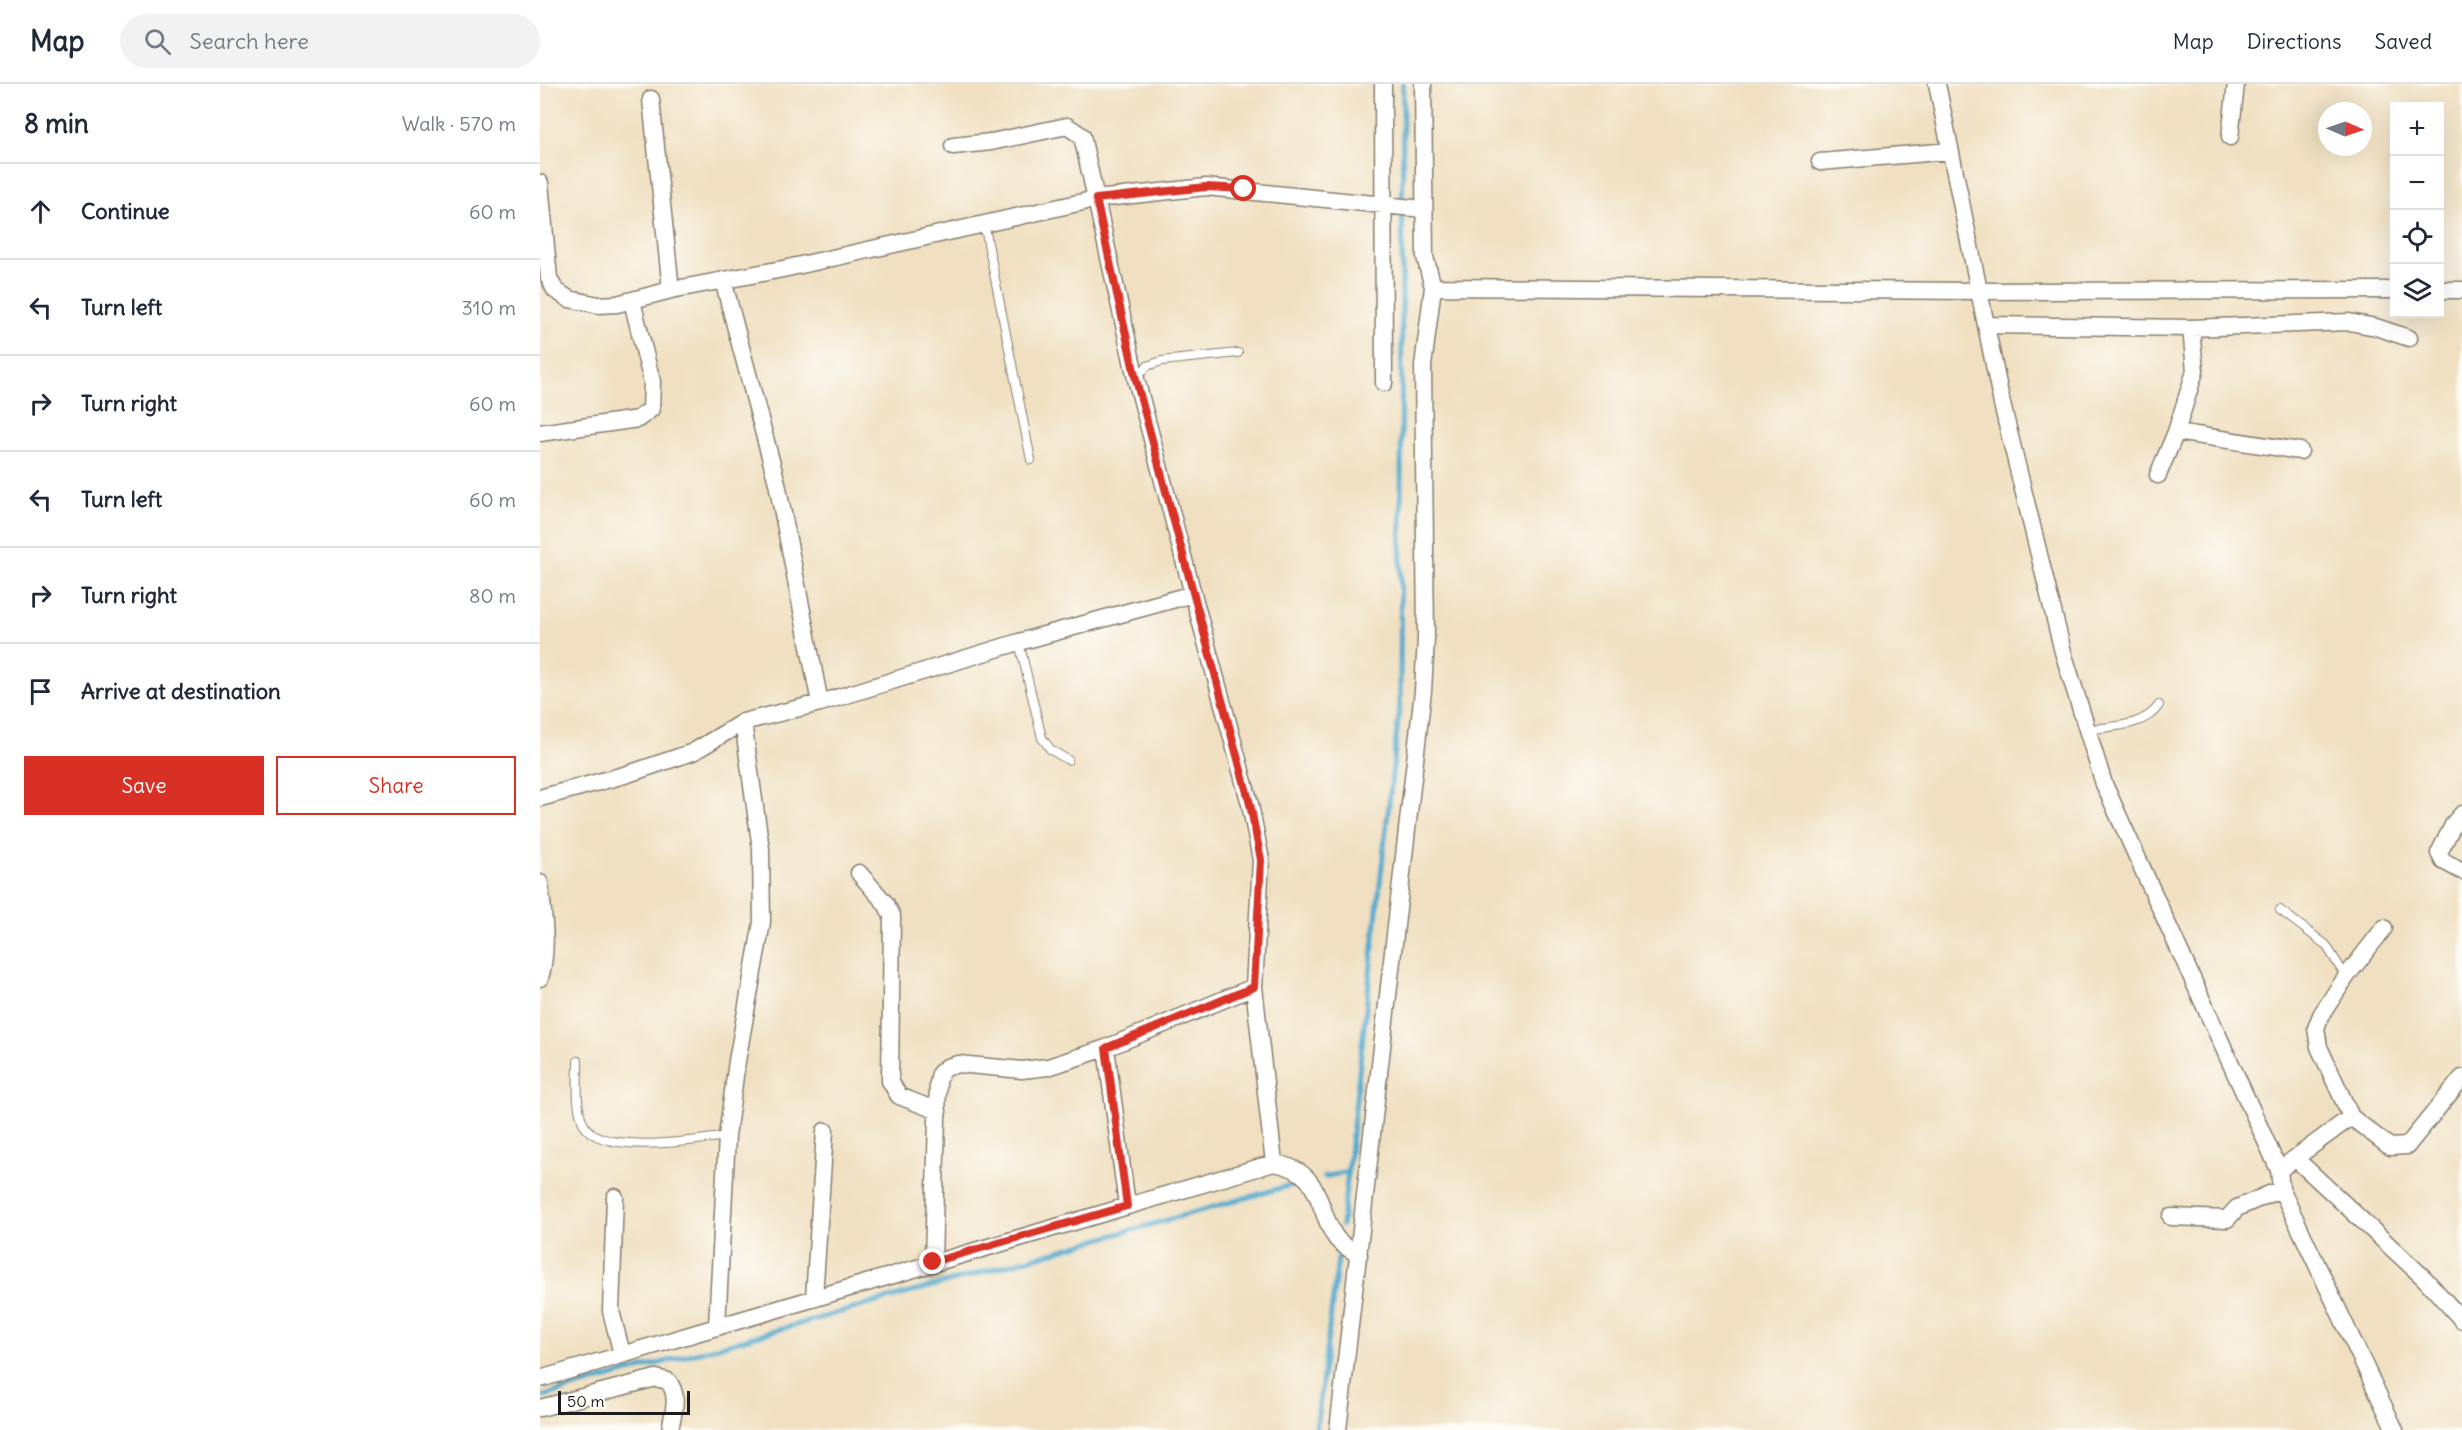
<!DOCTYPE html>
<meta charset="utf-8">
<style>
:root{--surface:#fff;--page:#f2f2f3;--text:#1f2937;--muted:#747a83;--line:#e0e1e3;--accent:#d93025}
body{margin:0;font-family:Delius,sans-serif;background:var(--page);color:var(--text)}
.controls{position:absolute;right:18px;top:18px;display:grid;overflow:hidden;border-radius:0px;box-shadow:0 6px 24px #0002}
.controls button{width:54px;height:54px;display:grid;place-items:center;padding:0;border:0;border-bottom:2px solid var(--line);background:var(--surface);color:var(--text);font:30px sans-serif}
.compass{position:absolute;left:1778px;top:18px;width:54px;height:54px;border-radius:50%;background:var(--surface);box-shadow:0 6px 24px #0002;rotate:92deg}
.scale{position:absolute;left:18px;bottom:15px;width:132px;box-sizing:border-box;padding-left:6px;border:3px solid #1c1c1c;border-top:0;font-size:16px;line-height:21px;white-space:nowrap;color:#1c1c1c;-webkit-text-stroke:4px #fdfcf7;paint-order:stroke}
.stop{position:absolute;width:18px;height:18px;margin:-14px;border:4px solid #d93025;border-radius:50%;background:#fff}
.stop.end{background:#d93025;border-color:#fff;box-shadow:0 2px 6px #0008}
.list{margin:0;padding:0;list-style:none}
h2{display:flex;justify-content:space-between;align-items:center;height:78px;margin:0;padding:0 24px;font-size:26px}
h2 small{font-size:20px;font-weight:400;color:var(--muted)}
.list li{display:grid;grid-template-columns:39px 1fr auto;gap:18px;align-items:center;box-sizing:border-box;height:96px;padding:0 24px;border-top:2px solid var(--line)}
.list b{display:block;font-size:22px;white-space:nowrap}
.list em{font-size:20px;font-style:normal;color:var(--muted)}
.actions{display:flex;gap:12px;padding:18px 24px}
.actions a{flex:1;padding:14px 0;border:2px solid var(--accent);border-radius:0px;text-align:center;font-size:21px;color:var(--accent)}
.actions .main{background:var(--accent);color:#fff}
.icon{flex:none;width:33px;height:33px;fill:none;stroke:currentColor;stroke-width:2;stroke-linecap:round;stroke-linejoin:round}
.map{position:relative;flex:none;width:1922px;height:1346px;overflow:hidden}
header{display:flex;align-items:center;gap:36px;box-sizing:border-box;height:84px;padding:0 30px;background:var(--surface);border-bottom:2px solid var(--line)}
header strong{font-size:28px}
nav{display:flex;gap:33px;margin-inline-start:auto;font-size:21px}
.search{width:420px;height:54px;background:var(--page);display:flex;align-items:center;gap:15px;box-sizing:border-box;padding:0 21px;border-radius:33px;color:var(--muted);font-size:22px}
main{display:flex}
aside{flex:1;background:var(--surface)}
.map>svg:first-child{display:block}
</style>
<header>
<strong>Map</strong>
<div class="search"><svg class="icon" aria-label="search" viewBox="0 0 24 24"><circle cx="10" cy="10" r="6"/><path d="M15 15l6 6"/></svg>Search here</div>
<nav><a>Map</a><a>Directions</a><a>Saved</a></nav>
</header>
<main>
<aside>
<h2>8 min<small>Walk · 570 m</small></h2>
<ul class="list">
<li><svg class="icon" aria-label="ahead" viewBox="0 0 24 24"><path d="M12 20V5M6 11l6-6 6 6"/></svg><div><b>Continue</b></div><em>60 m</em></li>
<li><svg class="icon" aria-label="left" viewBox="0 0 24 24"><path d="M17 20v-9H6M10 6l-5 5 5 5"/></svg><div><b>Turn left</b></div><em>310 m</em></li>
<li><svg class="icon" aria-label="right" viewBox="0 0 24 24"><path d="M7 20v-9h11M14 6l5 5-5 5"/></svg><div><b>Turn right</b></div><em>60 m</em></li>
<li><svg class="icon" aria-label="left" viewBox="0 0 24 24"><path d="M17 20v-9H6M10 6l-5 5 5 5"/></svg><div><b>Turn left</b></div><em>60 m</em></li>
<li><svg class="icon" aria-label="right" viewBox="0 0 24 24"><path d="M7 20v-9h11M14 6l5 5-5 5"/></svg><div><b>Turn right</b></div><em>80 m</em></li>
<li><svg class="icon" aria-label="arrive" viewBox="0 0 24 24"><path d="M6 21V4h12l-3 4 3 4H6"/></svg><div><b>Arrive at destination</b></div></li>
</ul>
<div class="actions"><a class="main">Save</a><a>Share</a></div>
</aside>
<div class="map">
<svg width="1922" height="1346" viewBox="0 0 1922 1346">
<rect width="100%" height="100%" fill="#fdfcf7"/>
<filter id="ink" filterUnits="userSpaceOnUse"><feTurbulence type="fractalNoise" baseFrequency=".0167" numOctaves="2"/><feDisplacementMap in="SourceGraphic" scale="12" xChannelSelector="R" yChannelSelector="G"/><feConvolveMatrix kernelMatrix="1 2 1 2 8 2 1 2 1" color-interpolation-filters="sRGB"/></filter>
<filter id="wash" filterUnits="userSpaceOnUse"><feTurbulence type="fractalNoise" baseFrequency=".008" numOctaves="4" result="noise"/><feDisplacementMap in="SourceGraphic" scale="24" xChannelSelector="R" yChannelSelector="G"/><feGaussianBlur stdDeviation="1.35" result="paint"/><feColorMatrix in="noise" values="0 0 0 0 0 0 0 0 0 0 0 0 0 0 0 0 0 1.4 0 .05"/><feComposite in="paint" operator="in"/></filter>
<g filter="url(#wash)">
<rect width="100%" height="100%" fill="#f0e0c1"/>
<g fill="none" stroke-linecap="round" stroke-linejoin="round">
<path stroke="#4fa9cd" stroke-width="5" d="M785,1093L808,1087
M802,1141L860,620L863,0
M0,1313L755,1100
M776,1346L798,1174"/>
</g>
</g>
<g filter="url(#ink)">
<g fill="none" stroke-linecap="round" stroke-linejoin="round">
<g stroke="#867e6e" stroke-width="10">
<path id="service" d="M444,139L491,376
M596,295L607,282L622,277L698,269
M479,558L502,654L511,666L528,676
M1547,646C1572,642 1605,643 1619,621
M1740,826L1786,861L1806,893
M38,977C38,996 35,1023 44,1041C61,1072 158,1056 187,1052"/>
</g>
<g stroke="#867e6e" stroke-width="19">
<path id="minor" d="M843,0L844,299
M1397,0L1462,320L1523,568L1564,700L1739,1086L1741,1105L1855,1346
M111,15L131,206
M1690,53L1696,0
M413,62L451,58L527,42L542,52L596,295L653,510
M1280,78L1410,67
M0,99L9,194L15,206L29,215L59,221L77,220L131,206L243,185L556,115L666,103L883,125
M893,203L1439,207L1854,206
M1900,206H1922
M1446,241L1651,244L1809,238L1836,243L1869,254
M1636,348L1760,367
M0,349L98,335L111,325L112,298L92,217
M1618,391L1636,348L1655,287L1651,244
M280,619L479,558L653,510L710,720L721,776L714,903L734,1079
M0,714L88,690L153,668L203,638L280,619L237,399L183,196
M1922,730L1914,739L1899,769L1903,777L1922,787
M319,789L346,820L352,832L350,997L359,1012L398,1027
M0,799C3,830 9,864 0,894
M566,964L587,1121
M1811,1033L1779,963L1776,944L1781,931L1806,893L1844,844
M1756,1075L1884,1194L1922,1236
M1739,1086L1811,1033L1850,1063L1867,1062L1922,994
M75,1113L71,1227L82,1270
M1631,1133L1687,1135L1697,1124L1741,1105
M393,1177L398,999L400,989L407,983L418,980L482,986L508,983L566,964L714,903
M274,1214L285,1047
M177,1242L187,1052L197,977L222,838L221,765L203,638
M0,1295L734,1079C781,1087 775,1117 794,1151C799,1160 811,1166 819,1171
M0,1324L116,1294L128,1297C140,1312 133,1328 130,1346
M798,1346L883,607L886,554L883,282L893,203L885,173L883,0"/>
</g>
<use href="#service" stroke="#fff" stroke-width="8"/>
<use href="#minor" stroke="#fff" stroke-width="16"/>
</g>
</g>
<g fill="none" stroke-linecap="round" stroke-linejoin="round" filter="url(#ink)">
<path stroke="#d93025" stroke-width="8" d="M393,1178L587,1122L566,964L714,903L721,776L710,720L596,296L556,115L666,103L704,105"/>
</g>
</svg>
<div class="controls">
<button>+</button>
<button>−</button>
<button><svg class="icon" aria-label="locate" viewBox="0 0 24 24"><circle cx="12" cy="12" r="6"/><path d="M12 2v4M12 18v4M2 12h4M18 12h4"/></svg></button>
<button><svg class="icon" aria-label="layers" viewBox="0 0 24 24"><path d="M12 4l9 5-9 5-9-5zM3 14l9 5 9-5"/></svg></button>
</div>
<svg class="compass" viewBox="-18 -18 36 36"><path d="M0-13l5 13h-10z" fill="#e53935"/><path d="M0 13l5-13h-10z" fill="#747a83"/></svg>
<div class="scale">50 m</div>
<div class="stop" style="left:704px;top:105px"></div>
<div class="stop end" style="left:393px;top:1178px"></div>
</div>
</main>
